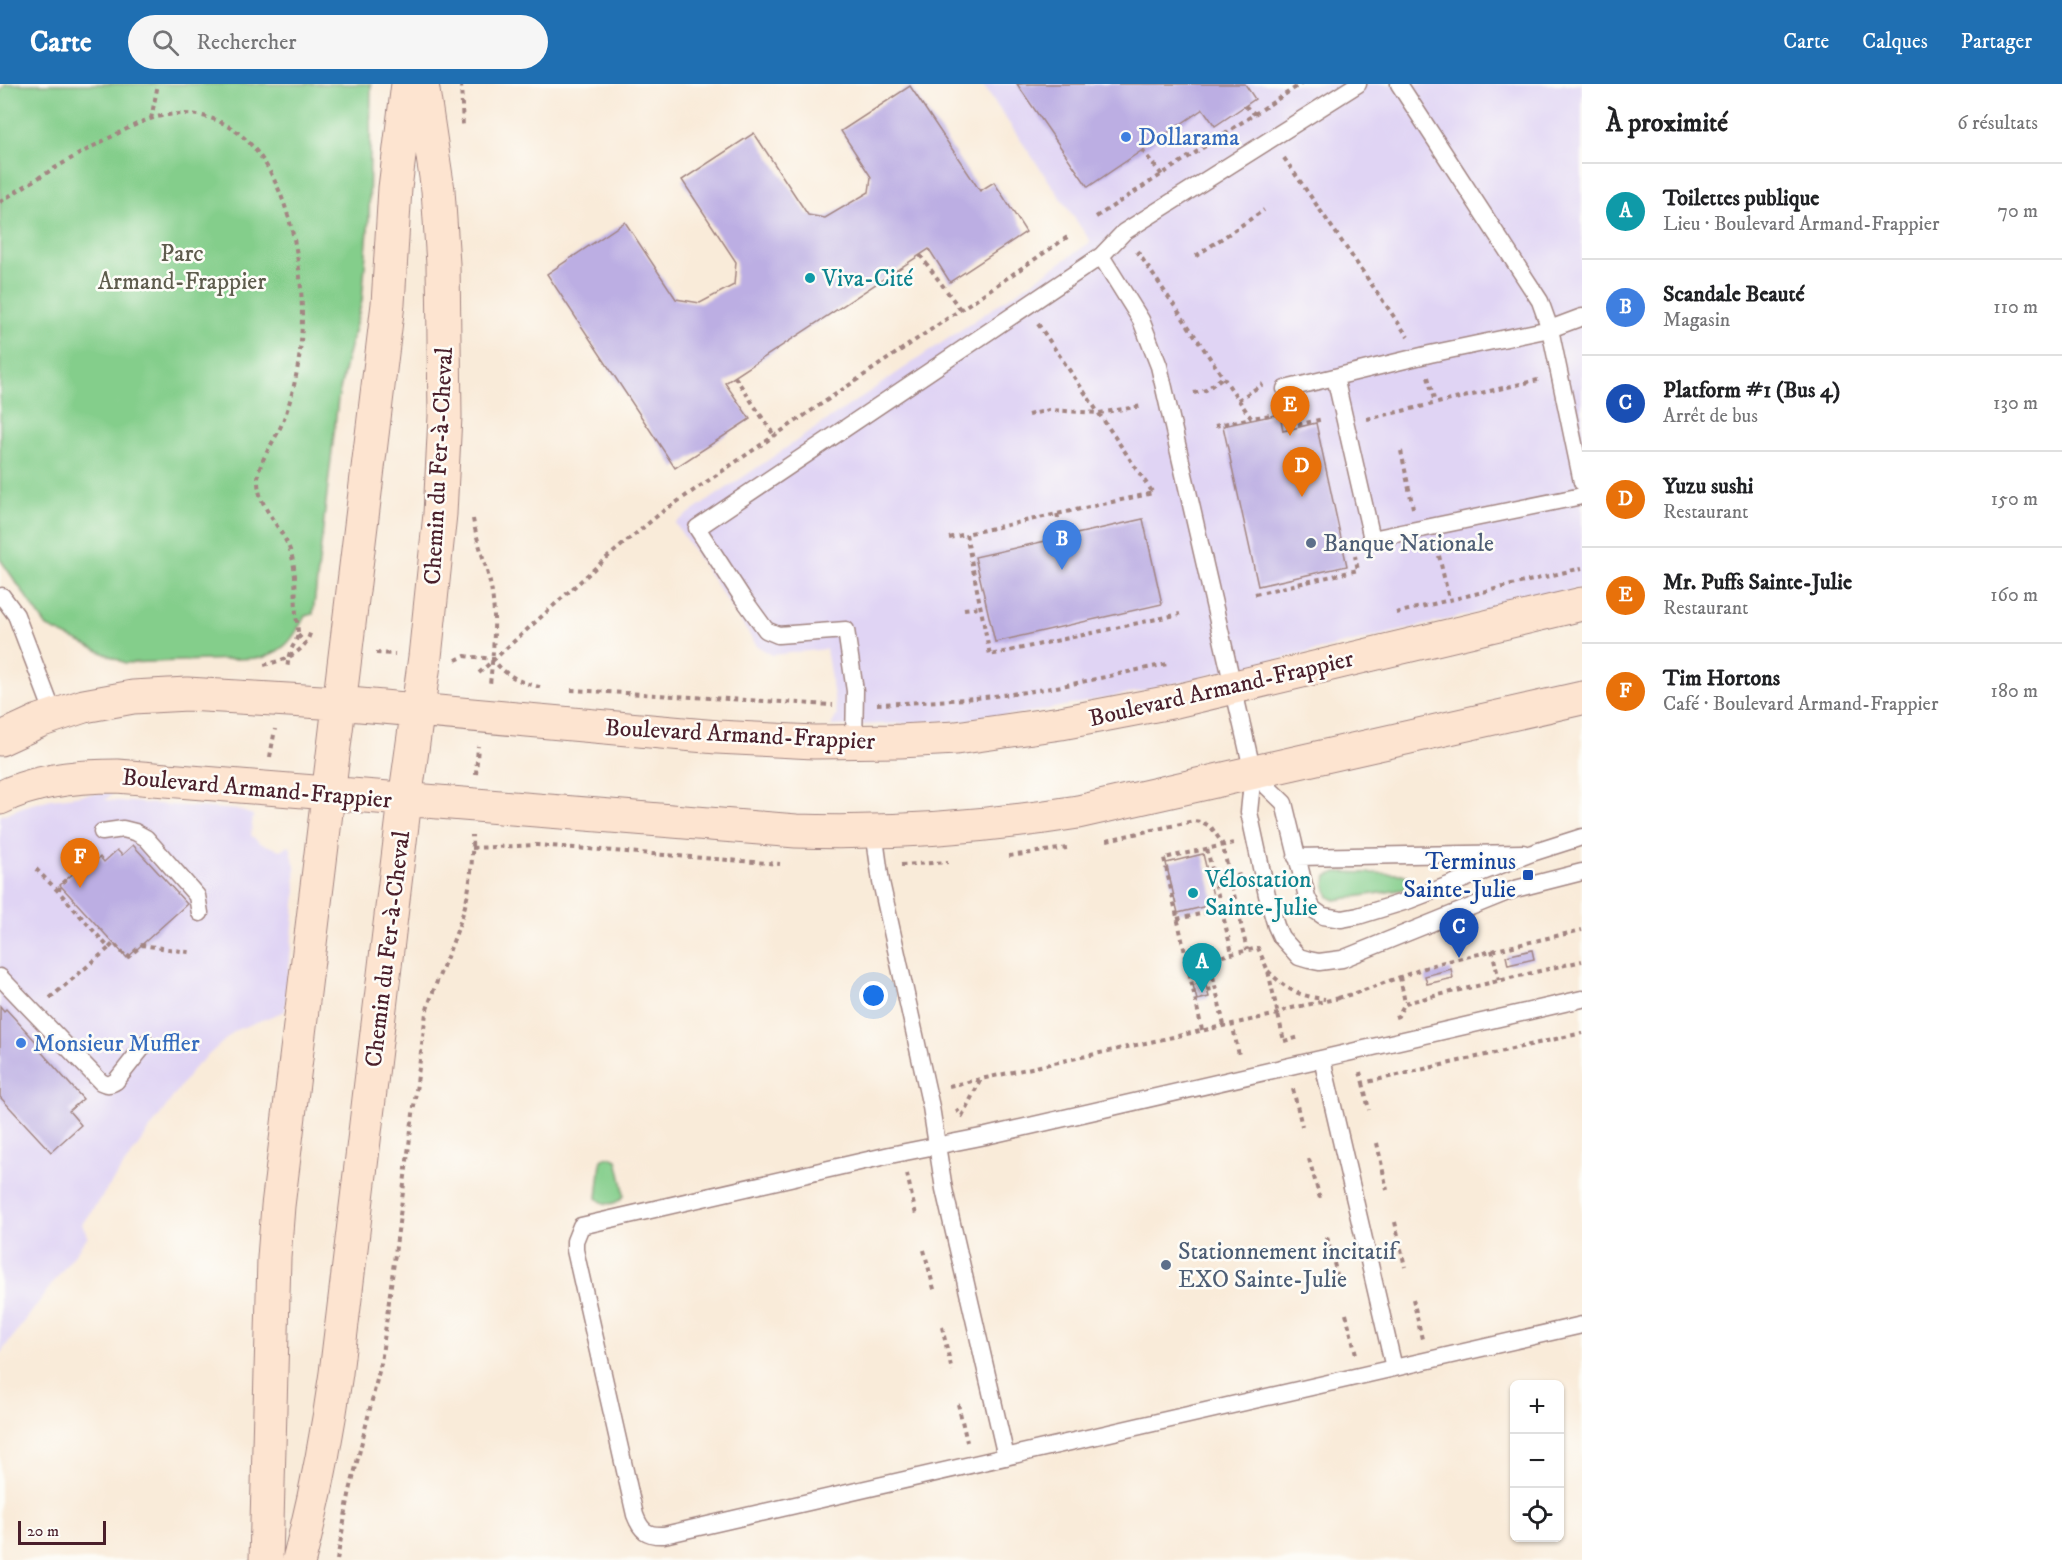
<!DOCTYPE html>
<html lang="fr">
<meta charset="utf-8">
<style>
:root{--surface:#fff;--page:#f6f6f6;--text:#202124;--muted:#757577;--line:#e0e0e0;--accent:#1f6fb2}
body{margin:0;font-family:"IM FELL DW Pica",serif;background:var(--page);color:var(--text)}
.controls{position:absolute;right:18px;bottom:18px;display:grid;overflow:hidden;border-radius:9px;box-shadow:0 2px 4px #0004}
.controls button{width:54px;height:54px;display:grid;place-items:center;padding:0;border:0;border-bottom:2px solid var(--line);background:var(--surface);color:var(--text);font:30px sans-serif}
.scale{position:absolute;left:18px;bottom:15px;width:88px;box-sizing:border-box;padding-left:6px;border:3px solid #4a1f2b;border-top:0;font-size:16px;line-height:21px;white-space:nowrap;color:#4a1f2b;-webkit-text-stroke:4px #fdfcf7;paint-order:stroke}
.you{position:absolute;left:874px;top:912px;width:21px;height:21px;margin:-15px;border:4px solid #fff;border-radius:50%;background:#1a73e8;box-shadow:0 0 0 9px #1a73e833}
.badge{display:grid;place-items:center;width:39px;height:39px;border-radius:50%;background:var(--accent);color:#fff;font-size:20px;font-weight:700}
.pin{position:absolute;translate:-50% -50px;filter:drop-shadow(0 2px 3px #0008)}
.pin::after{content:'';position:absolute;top:32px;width:21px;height:18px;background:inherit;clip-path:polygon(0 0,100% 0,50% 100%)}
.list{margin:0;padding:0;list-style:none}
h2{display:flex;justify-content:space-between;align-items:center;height:78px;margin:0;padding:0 24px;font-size:26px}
h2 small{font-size:20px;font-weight:400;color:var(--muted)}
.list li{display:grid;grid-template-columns:39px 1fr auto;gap:18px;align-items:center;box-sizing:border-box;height:96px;padding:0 24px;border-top:2px solid var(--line)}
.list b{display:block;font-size:22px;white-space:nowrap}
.list p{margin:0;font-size:20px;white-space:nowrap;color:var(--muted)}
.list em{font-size:20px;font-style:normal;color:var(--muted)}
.icon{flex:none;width:33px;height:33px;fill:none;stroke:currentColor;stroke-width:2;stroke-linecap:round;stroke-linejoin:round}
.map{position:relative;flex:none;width:1582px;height:1476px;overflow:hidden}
header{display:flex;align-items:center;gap:36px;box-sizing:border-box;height:84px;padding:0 30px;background:var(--accent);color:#fff}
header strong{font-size:28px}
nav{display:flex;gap:33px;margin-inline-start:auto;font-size:21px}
.search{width:420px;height:54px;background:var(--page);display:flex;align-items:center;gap:15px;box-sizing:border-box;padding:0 21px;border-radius:33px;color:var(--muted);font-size:22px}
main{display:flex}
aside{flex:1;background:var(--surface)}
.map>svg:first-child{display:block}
</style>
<header>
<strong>Carte</strong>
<div class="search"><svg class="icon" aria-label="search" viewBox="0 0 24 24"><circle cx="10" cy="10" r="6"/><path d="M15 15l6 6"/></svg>Rechercher</div>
<nav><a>Carte</a><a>Calques</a><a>Partager</a></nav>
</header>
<main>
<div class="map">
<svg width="1582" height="1476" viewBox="0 0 1582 1476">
<rect width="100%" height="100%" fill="#fdfcf7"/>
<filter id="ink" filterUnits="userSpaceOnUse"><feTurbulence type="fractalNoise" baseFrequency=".0167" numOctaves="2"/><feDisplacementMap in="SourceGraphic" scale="12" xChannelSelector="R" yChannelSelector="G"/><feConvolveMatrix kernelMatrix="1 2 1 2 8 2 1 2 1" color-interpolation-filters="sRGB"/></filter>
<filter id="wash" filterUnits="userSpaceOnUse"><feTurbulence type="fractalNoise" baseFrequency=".008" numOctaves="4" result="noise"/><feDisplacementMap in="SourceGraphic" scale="24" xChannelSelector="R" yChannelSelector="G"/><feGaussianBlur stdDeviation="1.35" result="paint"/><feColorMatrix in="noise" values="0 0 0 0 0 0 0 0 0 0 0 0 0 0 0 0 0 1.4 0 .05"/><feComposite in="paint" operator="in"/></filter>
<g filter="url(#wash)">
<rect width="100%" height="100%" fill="#f9ebd9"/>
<path fill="#e0d4f4" d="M982,0H1582V504L1160,603L1039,627L965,637L831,642L837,631L826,565L772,571L757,562L675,439L1091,158Z
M99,709H113L105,716L238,726L253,731L251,751L260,759L280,766L290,762L295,783L296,809L285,927L236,946L193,985L82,1140L88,1152L0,1270V732L25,722L51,715Z"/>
<path fill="#84ce8b" stroke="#67765b" stroke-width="1.5" d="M6,0H371L369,134L362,217L347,274L338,315L313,530L305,532C293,555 287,565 262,574L125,579L47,543L0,475V7Z
M1337,788L1402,790L1407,792L1409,797L1406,805L1335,816L1329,813L1325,800L1327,792Z
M611,1073L617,1076L623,1102L624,1112C616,1121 605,1123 597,1114L601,1078L604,1074Z"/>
<g id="blocks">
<path fill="#bcaee3" d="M1017,0H1245L1255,15L1215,42L1203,25L1088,103Z
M910,2L980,107L994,98L1026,148L950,198L929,165L725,299L750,335L675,384L547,190L625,138L676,215L700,219L734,201L736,178L682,96L754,49L808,131L825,134L869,108L871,93L841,47Z
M1280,330L1283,347L1316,339L1347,482L1258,502L1223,342Z
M1143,435L1162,520L995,558L975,473Z
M133,761L187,820L127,874L60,801L84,780L88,784L100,773L104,778L117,766L122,771Z
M1203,770L1215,820L1178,829L1166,779Z
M1532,866L1534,875L1508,881L1506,872Z
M1451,885L1453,894L1427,900L1425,892Z
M1205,898L1209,913L1197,916L1193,901Z
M0,922L4,927L6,925L39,961L37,963L83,1015L69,1027L81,1041L51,1068L0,1013Z"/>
</g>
</g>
<g filter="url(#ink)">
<use href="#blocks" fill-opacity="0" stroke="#a28582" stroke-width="1.5"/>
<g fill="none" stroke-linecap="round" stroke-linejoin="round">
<g stroke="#a28582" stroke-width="19">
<path id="lane" d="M1399,0L1540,217L1550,245L1582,398
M1101,172L1141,236L1159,282L1253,689L1249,728L1267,811L1276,842L1281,853L1299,873L1309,876L1319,878L1342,875L1515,805L1582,788
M1335,293L1372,455L1582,412
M1285,305L1430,270L1550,245L1582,233
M0,514L2,512L16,531L54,631
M854,658L855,607L846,546L778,551L766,546L742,513L697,444L1101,172L1124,148L1358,0
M1253,689L1284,719L1307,813L1313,825L1323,832L1342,835L1358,832L1410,816L1532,769L1582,753
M874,747L881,798L931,1023L944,1105L1006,1373
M102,748L123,745L135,748L146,754L197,812L200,829
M1296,773L1523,769
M0,893L101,998C107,1001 110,1001 116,997L146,959
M1582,915L986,1052L890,1071L581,1142L575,1157V1166L635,1431C641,1447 647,1452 664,1451L1582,1241
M1322,975L1394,1284"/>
</g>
<g stroke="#a28582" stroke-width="35">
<path id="secondary" d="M0,655L39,637L84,622L133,613L187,610L338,619L717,653L814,658L900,657L956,654L1061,639L1176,617L1582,520
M0,714C35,696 78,692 117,692L796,747C890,750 985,743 1078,728L1582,614
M266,1476L274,1174L278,1122L388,220L395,104L408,0
M299,1476C315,1415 327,1352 336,1289L405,716L425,573L440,430L445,332L443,180L438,106L422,0"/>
</g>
<path stroke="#a28582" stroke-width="4" stroke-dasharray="4.5 4.5" stroke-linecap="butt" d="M461,0L463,44
M1245,22L1255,30
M151,35L158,0
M1142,66L1162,91
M1284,74L1408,253
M0,118C34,96 69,75 105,56C125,46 147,33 168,31C284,15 310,184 300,267C297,291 292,314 283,337C276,356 259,375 258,395C257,424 283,443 291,469C297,489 295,512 296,532C297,538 298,545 298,550C297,557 291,564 289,571C288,576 288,580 287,585
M1096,133L1301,0
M1137,167L1251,334L1284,329L1287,343L1323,335
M920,171L960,225
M1196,172L1264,126
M1038,240L1153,409L966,450L990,571L1180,530
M735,293L774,351
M1428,293L1435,319
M1194,309L1206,306L1223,293
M1238,316L1263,300
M1028,331L1049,326L1099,329L1142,322
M1367,335L1538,296
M1215,342L1251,334
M1401,367L1413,424
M1057,430L1063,453
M473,435C477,458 486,480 491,503C497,536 493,568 490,601
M949,454L966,450
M1437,463L1449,515
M1255,510L1358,486L1355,472
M964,525L980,523
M1396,529L1582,484
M298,551L306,560
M376,569L395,570
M456,576L465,572L493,575C504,591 521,599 540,603
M264,581C285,576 306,569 311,546
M479,589L604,476L662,428L1069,152
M571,606L833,621
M877,620C935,618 993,614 1051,604C1090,597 1129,587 1168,580
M270,673L275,645
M476,690L478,662
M1107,756L1194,737L1202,738L1211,743L1222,759L1247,866
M472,764L537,761L780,780
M1207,765L1232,869
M1009,772L1067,764
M901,781L948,778
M36,785L59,808L109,864L114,859L127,874L142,861L194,869
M1210,798L1241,791
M59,807L60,801L69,793
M1177,835L1247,820
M1492,866L1499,896
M1209,875L1224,941
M1187,880L1258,864L1268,887L1284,957
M1268,887C1287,906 1298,912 1325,915
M1400,893L1405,919
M1207,906L1216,904
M50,914L109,864
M1338,914L1356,909L1436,880L1582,846
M1395,933L1398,932L1405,919L1582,877
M1232,939L1239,971
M1202,946L1164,774L1234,759
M1284,957L1300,953
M1360,988L1363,999L1582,949
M1363,999L1369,1026
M949,1002L1278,930L1287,925L1340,914
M1293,1005L1302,1042
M956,1025L962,1032L981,995
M1377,1059L1387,1106
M1309,1075L1321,1118
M907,1090L916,1131
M1395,1138L1405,1183
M1327,1153L1339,1198
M924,1166L935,1209
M1413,1215L1422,1255
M1346,1230L1356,1270
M942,1243L952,1287
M958,1320L967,1358
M337,1476L349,1411L381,1279L426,929C435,898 450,869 460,838C470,810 473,781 472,751"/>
<use href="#lane" stroke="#fff" stroke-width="16"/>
<use href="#secondary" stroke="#fde4d0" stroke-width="33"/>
</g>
</g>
<g fill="#3f7fe0" stroke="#fdfcf7" stroke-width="2">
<circle cx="1126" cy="53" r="6"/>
<circle cx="21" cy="959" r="6"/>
</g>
<g fill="#0f9aa8" stroke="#fdfcf7" stroke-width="2">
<circle cx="810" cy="194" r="6"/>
<circle cx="1193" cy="809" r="6"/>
</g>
<g fill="#5c6f8a" stroke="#fdfcf7" stroke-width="2">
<circle cx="1311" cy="459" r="6"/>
<circle cx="1166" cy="1181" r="6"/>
</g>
<rect fill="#1a4fb4" stroke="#fdfcf7" stroke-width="2" x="1522" y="785" width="12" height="12" rx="3"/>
<g text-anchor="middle" stroke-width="5" stroke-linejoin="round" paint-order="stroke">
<g font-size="24" fill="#366cbe" stroke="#fdfcf7" text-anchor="start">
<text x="1138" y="61">Dollarama</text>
<text x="33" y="967">Monsieur Muffler</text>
</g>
<g font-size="24" fill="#5e5c4d" stroke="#fdfcf7">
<text x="182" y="177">Parc<tspan x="182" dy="28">Armand-Frappier</tspan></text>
</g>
<g font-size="24" fill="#0d838f" stroke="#fdfcf7" text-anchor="start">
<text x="822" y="202">Viva-Cité</text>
<text x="1205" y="803">Vélostation<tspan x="1205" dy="28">Sainte-Julie</tspan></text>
</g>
<g font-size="24" fill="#4a1f2b" stroke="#fdfcf7">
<text transform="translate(438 382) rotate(-87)" y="8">Chemin du Fer-à-Cheval</text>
<text transform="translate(1221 604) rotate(-13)" y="8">Boulevard Armand-Frappier</text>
<text transform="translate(740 650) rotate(3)" y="8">Boulevard Armand-Frappier</text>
<text transform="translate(257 704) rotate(5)" y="8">Boulevard Armand-Frappier</text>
<text transform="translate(387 865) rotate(-83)" y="8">Chemin du Fer-à-Cheval</text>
</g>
<g font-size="24" fill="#4e5e75" stroke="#fdfcf7" text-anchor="start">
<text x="1323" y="467">Banque Nationale</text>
<text x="1178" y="1175">Stationnement incitatif<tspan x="1178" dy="28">EXO Sainte-Julie</tspan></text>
</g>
<g font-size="24" fill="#164399" stroke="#fdfcf7" text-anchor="end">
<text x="1516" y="785">Terminus<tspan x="1516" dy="28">Sainte-Julie</tspan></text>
</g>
</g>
</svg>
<div class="controls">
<button>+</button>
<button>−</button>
<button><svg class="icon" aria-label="locate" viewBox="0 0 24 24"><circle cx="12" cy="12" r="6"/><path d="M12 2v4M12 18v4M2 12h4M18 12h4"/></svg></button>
</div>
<div class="scale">20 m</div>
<div class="you"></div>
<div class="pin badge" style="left:1202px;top:909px;background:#0f9aa8">A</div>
<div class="pin badge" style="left:1062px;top:486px;background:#3f7fe0">B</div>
<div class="pin badge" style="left:1459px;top:874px;background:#1a4fb4">C</div>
<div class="pin badge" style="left:1302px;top:413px;background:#e8710a">D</div>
<div class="pin badge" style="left:1290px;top:352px;background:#e8710a">E</div>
<div class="pin badge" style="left:80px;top:804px;background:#e8710a">F</div>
</div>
<aside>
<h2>À proximité<small>6 résultats</small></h2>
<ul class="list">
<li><span class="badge" style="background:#0f9aa8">A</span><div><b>Toilettes publique</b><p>Lieu · Boulevard Armand-Frappier</p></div><em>70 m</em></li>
<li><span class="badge" style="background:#3f7fe0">B</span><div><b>Scandale Beauté</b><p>Magasin</p></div><em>110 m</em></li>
<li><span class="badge" style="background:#1a4fb4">C</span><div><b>Platform #1 (Bus 4)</b><p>Arrêt de bus</p></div><em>130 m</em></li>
<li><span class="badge" style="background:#e8710a">D</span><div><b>Yuzu sushi</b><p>Restaurant</p></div><em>150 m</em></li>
<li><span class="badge" style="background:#e8710a">E</span><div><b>Mr. Puffs Sainte-Julie</b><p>Restaurant</p></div><em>160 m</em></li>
<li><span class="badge" style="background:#e8710a">F</span><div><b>Tim Hortons</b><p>Café · Boulevard Armand-Frappier</p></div><em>180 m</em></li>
</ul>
</aside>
</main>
